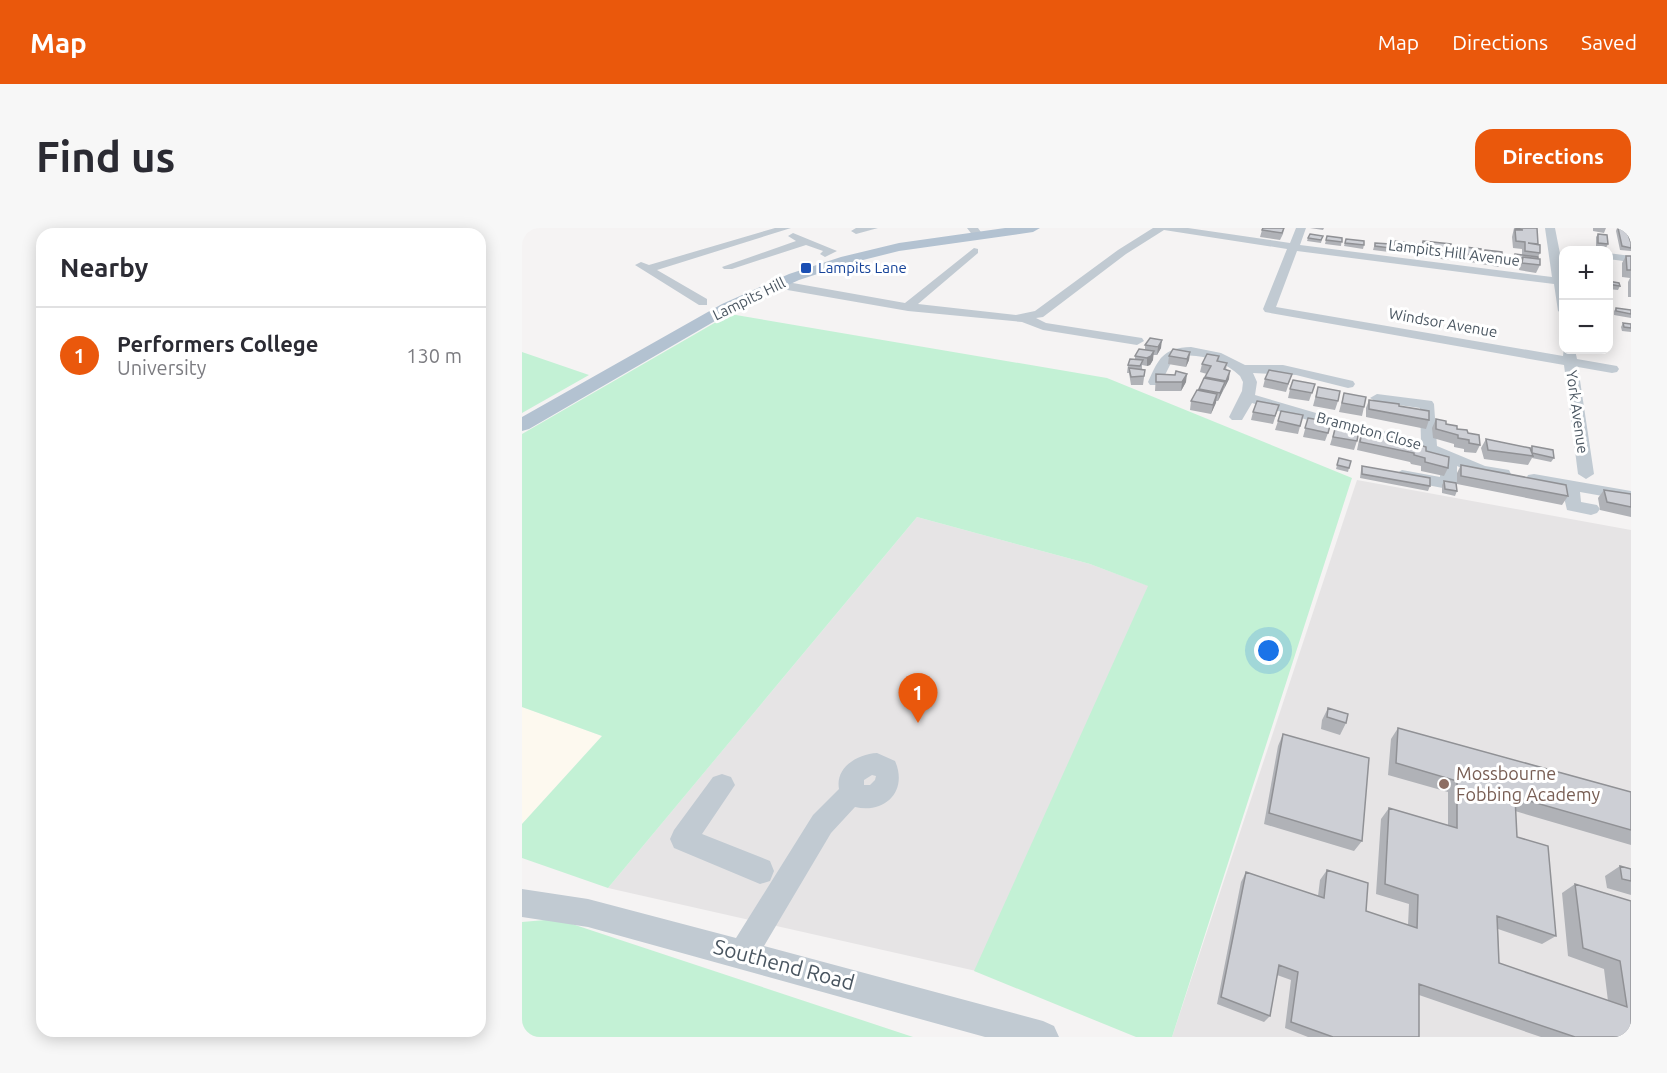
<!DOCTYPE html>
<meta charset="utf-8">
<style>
:root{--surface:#fff;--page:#f7f7f7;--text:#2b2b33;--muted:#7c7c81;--line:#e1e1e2;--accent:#ea580c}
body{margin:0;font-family:Ubuntu,sans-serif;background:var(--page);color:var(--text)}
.controls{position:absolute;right:18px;top:18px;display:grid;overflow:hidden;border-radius:12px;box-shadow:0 3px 15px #0003}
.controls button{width:54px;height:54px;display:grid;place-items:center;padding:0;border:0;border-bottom:2px solid var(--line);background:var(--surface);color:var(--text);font:30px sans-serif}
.you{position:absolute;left:747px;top:423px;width:21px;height:21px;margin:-15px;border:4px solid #fff;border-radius:50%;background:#1a73e8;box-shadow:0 0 0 9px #1a73e833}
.badge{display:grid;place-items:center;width:39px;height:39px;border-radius:50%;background:var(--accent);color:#fff;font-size:20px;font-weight:700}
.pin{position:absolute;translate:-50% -50px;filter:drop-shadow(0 2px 3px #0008)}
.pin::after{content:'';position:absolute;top:32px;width:21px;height:18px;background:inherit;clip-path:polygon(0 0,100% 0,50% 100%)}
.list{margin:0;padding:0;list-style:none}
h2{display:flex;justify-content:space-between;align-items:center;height:78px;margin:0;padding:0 24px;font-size:26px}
h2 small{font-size:20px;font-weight:400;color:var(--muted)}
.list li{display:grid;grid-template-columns:39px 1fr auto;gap:18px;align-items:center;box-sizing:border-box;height:96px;padding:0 24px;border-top:2px solid var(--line)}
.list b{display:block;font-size:22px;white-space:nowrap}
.list p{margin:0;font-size:20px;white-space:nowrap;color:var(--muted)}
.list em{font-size:20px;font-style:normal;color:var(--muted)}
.map{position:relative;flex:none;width:1109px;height:809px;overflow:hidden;border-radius:18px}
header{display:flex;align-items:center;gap:36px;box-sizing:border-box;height:84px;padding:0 30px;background:var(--accent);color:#fff}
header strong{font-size:28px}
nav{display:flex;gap:33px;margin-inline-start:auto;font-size:21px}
.intro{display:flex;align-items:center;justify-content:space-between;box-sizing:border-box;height:144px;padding:0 36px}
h1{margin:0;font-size:42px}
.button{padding:15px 27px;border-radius:18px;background:var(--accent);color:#fff;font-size:21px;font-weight:700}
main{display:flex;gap:36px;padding:0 36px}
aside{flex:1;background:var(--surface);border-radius:18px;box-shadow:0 3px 15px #0003}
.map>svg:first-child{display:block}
</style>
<header>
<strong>Map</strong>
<nav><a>Map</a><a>Directions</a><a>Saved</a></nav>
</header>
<div class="intro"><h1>Find us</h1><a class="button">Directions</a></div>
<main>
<aside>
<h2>Nearby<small></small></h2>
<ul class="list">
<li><span class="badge">1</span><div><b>Performers College</b><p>University</p></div><em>130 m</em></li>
</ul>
</aside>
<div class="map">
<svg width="1109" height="809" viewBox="0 0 1109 809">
<rect width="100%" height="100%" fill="#f5f3f3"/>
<path fill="#fdf9ef" d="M0,479L80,508L0,596Z"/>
<path fill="#e6e4e5" d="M835,252L1109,302V809H650Z
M395,289L568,336L627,358L463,745L86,660Z"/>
<path fill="#c3f1d5" d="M208,86L585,150L830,250L650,809H614L452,743L626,358L568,336L395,289L86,660L0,630V596L80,508L0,479V206Z
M0,124L67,147L0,185Z
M35,691L391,809H0V694Z"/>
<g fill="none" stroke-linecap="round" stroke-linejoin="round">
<path fill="#c1cad2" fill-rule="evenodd" d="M253,0H269L135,42L185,71V77H177L113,37L119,34L127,37Z
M356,0L334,6L329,3L334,0Z
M445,0H456L461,7L452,9Z
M631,0H666L768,15L774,0H784L778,17L1030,49L1023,0H1033L1042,46V87L1036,83L1032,56L775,23L754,79L1041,128L1042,120L1053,122L1055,131L1095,138L1097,141L1095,144L1090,145L1056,139L1072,246L1064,251L1056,246L1042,137L743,84L741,81L765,21L642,2L604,26L521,89L514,90L524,95L620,110L622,113L615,117L521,102L500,94L386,83L254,60L248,56L254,52L383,75L452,20L456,21V25L396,76L494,87L513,83L596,22Z
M271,5L315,23L303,29L298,26L301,23L284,17L210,41H202L200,39L274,13L266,8Z
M1086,25L1109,28V34L1086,31Z
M669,119L699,125L723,137H761L831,153L833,156L831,159L826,160L774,147L731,145L735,154L733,167L835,197L899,212L898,180L855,174L848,170L855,166L910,173L912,176L915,218L963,238L987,242L989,246L981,251L953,246L935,238V256L932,260L926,261L874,251L872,247L880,242L918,249L919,231L892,220L825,204L730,175L720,192H710L707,189L720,163L721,154L718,148C702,133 676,124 655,129L649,135L638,157H628L626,154C637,130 641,120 669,119Z
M1012,246L1109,263V273L1058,264L1059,274L1075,277L1078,281L1075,285L1069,287L1045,282L1040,261L1006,255L1004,251L1006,247Z
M355,525L373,533C386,562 364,586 333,579L309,605L242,718L521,793L532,798L537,809H463L66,699L0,689V661L66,671L214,710L291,587L317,561C313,539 336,526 355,525ZM350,547L354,548L353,552L348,557H342V552Z
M200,546L209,549L213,557L180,606L248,633L252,643L248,653L238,656L152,620L148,611L152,602L191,549Z"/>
<path fill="#b3c2d1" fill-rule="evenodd" d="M483,0H518L511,4L377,23L329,35L277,52L212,82L7,201L0,203V189L200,76L267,46L319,29L377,15Z"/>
</g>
<path fill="#b0b2b7" d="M762,0L761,6L758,12L738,9L740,2Z
M788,0H802L801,2Z
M992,0H1015V17L1018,25L1016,29L1018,37L1014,45L997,42L998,35L991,34V30L993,26L1000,27V21L991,20L990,9Z
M1071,0H1084L1082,5L1071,3Z
M1095,0H1104L1109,15V23L1098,22L1094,3Z
M1076,6L1086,16L1084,20L1074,19V9Z
M805,8L820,10L819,18L803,16Z
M786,10L800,11L799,15L785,13Z
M824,11L842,17L841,21L822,18Z
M873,13L894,20L892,27L870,24Z
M901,13L929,24L926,32L898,28L899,20Z
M853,15L868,20L867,24L851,22Z
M935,18L958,28L955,35L931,32L932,25Z
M963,22L980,31L977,39L959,36L960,29Z
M1104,28H1109V69H1106V54L1108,50L1100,49V35Z
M1086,53L1098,58L1096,62L1086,61Z
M1086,62L1090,66L1088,69L1090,73L1088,77H1086Z
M1094,80L1109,82V90L1092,87V83Z
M1101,95L1109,96V104L1100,103L1099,99Z
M623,117L639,120L635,127H631V132L628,137L625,138L620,137V142H623L621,157H609L607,145H605L606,137L613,131V128L623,122Z
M668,124L667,132L664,139L646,136L647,128Z
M697,128L696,133L705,135L704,142L707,151L696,173H694L689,186L668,182L669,173L677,163L685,146L678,144L680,136Z
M634,146L653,147L664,154L659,163H633Z
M770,146L764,164L741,159L743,151Z
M793,156L787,173L766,170L768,161Z
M796,159L816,173L813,182L791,178Z
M822,165L842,179L840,188L817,184Z
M847,172L877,178L907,192L904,201L844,189V180Z
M757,177L751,196L729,192L731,184Z
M781,187L776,206L753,202L756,193Z
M786,190L806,205L803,213L781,209Z
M914,191L946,205L958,217L954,225L942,224V221L932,219V216L911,210L910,200Z
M814,197L835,213L832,222L808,217Z
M840,204L904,223L926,240L922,248L899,243V238L889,236L888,234L835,222L837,212Z
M964,211L1008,220L1010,218L1032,230L1029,234L1010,230L1006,237L962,231L959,220Z
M817,230L827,240L826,244L814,241Z
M939,237L1046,268L1040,277L935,256V245Z
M840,238L908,258L906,263L838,250L839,242Z
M922,253L935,263L933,268L920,265V257Z
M1082,262L1109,266V289L1078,282L1076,270Z
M806,480L824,495L818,507L799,501L800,492Z
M876,500L1109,564V617L993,583L995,609L1034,708L1020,716L976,701L977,735L1086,773L1082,741L1046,728L1040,665L1053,656L1109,673V809H1019L897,767V809H786L763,800L769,752L755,747L748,788L742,794L695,776L719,654L724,644L796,668L798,652L805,642L844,683L886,697L887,676L854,666L859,591L867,580L926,598V564L866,547L869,511Z
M761,506L840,613L832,623L742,596L756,518Z
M1098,638L1109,641V667L1085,660L1083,648Z"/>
<path fill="#909195" d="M640,112L639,120L635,127L636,119Z
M632,123L631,132L628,137L625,138V130Z
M668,124L667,132L664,139L665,131Z
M708,143L707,151L702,161L704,153Z
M665,146L664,154L659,163L660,154Z
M703,154L701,162L696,173L698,165Z
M695,166L694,175L689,186L691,177Z"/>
<path fill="#cdcfd5" stroke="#909195" stroke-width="1.5" d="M741,0H762L760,5L740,2Z
M994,0H1015L1016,16L1006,15L1018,17V25L1003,23V14L994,13L993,2H1001L994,1Z
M1096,0H1104L1109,15V20L1100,18Z
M788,6L801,8L799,12L786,10Z
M1076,6L1085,7L1086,16L1076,15Z
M805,8L820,10V14L804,12Z
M824,11L842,13V17L823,15Z
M873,13L895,16L894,20L872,17Z
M901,13L929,16V24L900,20Z
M853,15L868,16V20L853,18Z
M935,18L959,21L958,28L934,25Z
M963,22L980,24V31L962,29Z
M993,26L1016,29V31L1001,29L999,31L993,30Z
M1104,28H1109V42H1105Z
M1001,29L1018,31V37L1000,35Z
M1086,53L1097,55L1098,58L1086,56Z
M1086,69H1089L1090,73H1086Z
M1094,80L1109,82V86L1094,83Z
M1101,95L1109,96V100L1102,99Z
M628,110L640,112L636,119L623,117Z
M617,121L632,123L629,128L625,130L613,128Z
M651,121L668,124L665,131L647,128Z
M685,126L697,128L695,133L705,135L702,141L708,143L704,153L683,149L689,138L680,136Z
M608,131L621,132L618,138L606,137Z
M607,140L623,142L622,148L609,149Z
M747,142L770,146L766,156L743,151Z
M654,143L665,146L660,154H634V146L653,147Z
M682,150L703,154L698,165L677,161Z
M771,152L793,156L790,165L768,161Z
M796,159L818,163L816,173L794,169Z
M675,162L695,166L691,177L669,173Z
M822,165L844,169L842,179L820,175Z
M847,172L877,176V178L907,183V192L847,181Z
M735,173L757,177L753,188L731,184Z
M759,183L781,187L778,198L756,193Z
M786,190L809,194L806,205L783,200Z
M914,191L924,193V196L935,198V201L945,202L946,205L957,207L958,217L947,215V212L936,210V207L914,201Z
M814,197L837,202L835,213L811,209Z
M840,204L882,212L904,219V223L927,229L926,240L903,234V230L892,227V225L838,214Z
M964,211L1008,220L1011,228L966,222Z
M1010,218L1031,222L1032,230L1010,225Z
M817,230L829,233L827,240L815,237Z
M939,237L1044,257L1046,268L939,248Z
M840,238L908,250V258L840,246Z
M922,253L934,255L935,263L923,261Z
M1082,262L1109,266V279L1085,274Z
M806,480L826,486L824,495L805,489Z
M876,500L1109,564V602L993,569L995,609L1026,618L1034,708L975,688L977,735L1105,779L1098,733L1061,720L1053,656L1109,673V809H1053L897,756V809H811L769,794L776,744L757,737L748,788L699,769L724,644L802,670L805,642L846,655L844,683L895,700L896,667L863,656L867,580L935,600V553L874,535Z
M761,506L847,530L840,613L747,585Z
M1098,638L1109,641V653L1100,651Z"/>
<rect fill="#1a4fb4" stroke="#fff" stroke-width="2" x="278" y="34" width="12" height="12" rx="3"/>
<circle fill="#8d6e63" stroke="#fff" stroke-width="2" cx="922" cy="556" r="6"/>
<g text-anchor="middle" stroke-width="6" stroke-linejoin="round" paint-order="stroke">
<g font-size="15" fill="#4a5661" stroke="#fff">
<text transform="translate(932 25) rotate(7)" y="5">Lampits Hill Avenue</text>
<text transform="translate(227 71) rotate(-26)" y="5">Lampits Hill</text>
<text transform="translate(921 95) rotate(10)" y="5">Windsor Avenue</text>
<text transform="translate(1055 184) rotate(82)" y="5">York Avenue</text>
<text transform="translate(847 203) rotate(15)" y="5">Brampton Close</text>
</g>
<g font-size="15" fill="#164399" stroke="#fff" text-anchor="start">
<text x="296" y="45">Lampits Lane</text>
</g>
<g font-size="18" fill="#785e54" stroke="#fff" text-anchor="start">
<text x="934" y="552">Mossbourne<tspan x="934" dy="21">Fobbing Academy</tspan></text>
</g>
<g font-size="21" fill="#4a5661" stroke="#fff">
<text transform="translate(262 737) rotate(15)" y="7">Southend Road</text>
</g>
</g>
</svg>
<div class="controls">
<button>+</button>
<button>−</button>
</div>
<div class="you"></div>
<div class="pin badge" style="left:396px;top:495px">1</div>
</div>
</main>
